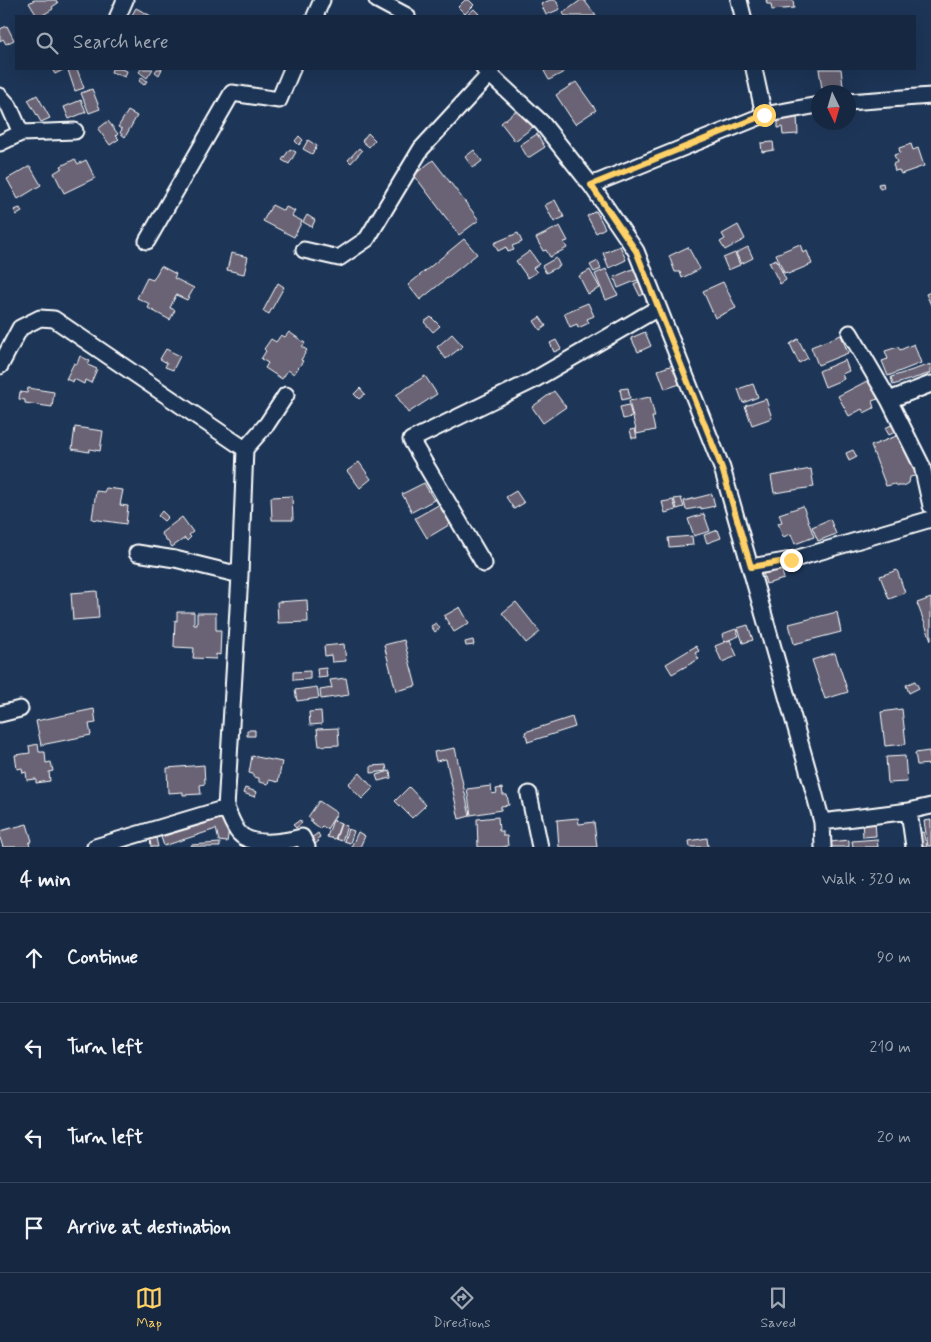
<!DOCTYPE html>
<meta charset="utf-8">
<style>
:root{--surface:#162841;--page:#1f3048;--text:#f1f3f6;--muted:#9ea6b1;--line:#35445a;--accent:#ffd166}
body{margin:0;font-family:Mynerve,sans-serif;background:var(--page);color:var(--text)}
.compass{position:absolute;left:811px;top:85px;width:45px;height:45px;border-radius:50%;background:var(--surface);box-shadow:0 5px 20px #0002;rotate:175deg}
.stop{position:absolute;width:15px;height:15px;margin:-11px;border:4px solid #ffd166;border-radius:50%;background:#fff}
.stop.end{background:#ffd166;border-color:#fff;box-shadow:0 1px 5px #0008}
.list{margin:0;padding:0;list-style:none}
h2{display:flex;justify-content:space-between;align-items:center;height:65px;margin:0;padding:0 20px;font-size:21px}
h2 small{font-size:16px;font-weight:400;color:var(--muted)}
.list li{display:grid;grid-template-columns:32px 1fr auto;gap:15px;align-items:center;box-sizing:border-box;height:90px;padding:0 20px;border-top:1px solid var(--line)}
.list b{display:block;font-size:19px;white-space:nowrap}
.list em{font-size:16px;font-style:normal;color:var(--muted)}
.icon{flex:none;width:28px;height:28px;fill:none;stroke:currentColor;stroke-width:2;stroke-linecap:round;stroke-linejoin:round}
.map{position:relative;flex:none;width:931px;height:847px;overflow:hidden}
.search{position:absolute;background:var(--surface);box-shadow:0 5px 20px #0002;left:15px;right:15px;top:15px;height:55px;display:flex;align-items:center;gap:12px;box-sizing:border-box;padding:0 18px;border-radius:0px;color:var(--muted);font-size:19px}
.sheet{height:425px;background:var(--surface)}
nav{display:flex;justify-content:space-around;align-items:center;box-sizing:border-box;height:70px;border-top:1px solid var(--line);background:var(--surface);font-size:14px;color:var(--muted)}
nav a{display:grid;justify-items:center;gap:2px}
nav .on{color:var(--accent)}
.map>svg:first-child{display:block}
</style>
<div class="map">
<svg width="931" height="847" viewBox="0 0 931 847">
<rect width="100%" height="100%" fill="#1d3557"/>
<filter id="ink" filterUnits="userSpaceOnUse"><feTurbulence type="fractalNoise" baseFrequency=".02" numOctaves="2"/><feDisplacementMap in="SourceGraphic" scale="10" xChannelSelector="R" yChannelSelector="G"/><feConvolveMatrix kernelMatrix="1 2 1 2 8 2 1 2 1" color-interpolation-filters="sRGB"/></filter>
<g filter="url(#ink)">
<path fill="#696475" stroke="#fff" d="M34,0H56L58,3L52,7L53,9L41,16H37L29,3Z
M465,0H469L474,5L465,14L458,7Z
M550,0H556L560,9L546,15L541,4Z
M581,0H584L596,16H565L563,13Z
M766,0H793L794,8L772,10L771,4H767Z
M136,8L151,16H135L132,15Z
M474,9L479,14L476,16H466Z
M7,26L14,40L6,44L3,39L0,41V29Z
M52,69H65L55,74Z
M72,69H77L84,88L75,91L68,70Z
M112,69H121L127,71L125,77L111,72Z
M141,69H153L147,78L139,72Z
M157,69H162L159,75L155,72Z
M548,69H562L564,72L549,80L544,71Z
M819,69H841L843,86L822,89Z
M142,77L147,81L144,85L139,81Z
M576,82L596,110L575,124L556,95Z
M92,89L100,109L89,113L81,93Z
M37,95L50,118L41,122L28,100Z
M81,100L86,112L69,119L64,107Z
M518,109L533,127L515,141L501,123Z
M128,111L137,116L125,137L120,133L122,129L118,127Z
M797,116L798,134L783,135L782,127L778,128V117Z
M108,121L118,134L116,136L119,139L110,145L98,129Z
M368,133L375,140L369,147L362,141Z
M537,134L545,147L528,158L520,145Z
M299,136L303,140L299,145L295,141Z
M308,140L317,146L312,154L303,149Z
M773,142L774,150L762,152L761,143Z
M911,144L913,150L918,148L924,166L901,174L899,170L895,171L893,164L897,162L894,155L900,153L899,148Z
M359,148L362,151L351,163L348,160Z
M290,149L296,152L289,164L282,160Z
M474,150L482,161L473,168L465,157Z
M75,159L78,164L86,160L95,178L64,193L54,173L62,168L61,166Z
M433,160L479,220L459,235L414,175Z
M30,166L41,185L18,199L7,179Z
M883,183L884,188L880,189L878,184Z
M555,200L564,217L554,222L545,205Z
M272,205L284,211L286,207L295,211L292,216L302,221L294,237L263,221Z
M20,208L22,212L17,215L14,210Z
M596,211L605,228L596,233L587,216Z
M307,215L315,220L312,227L303,222Z
M738,225L745,239L725,250L720,242L725,239L722,234Z
M560,226L568,241L564,242L567,248L550,257L546,250L543,251L536,238Z
M518,233L522,242L512,246L514,250L508,252L506,247L498,251L494,243Z
M464,239L477,254L420,300L408,285Z
M800,244L803,253L807,251L812,264L788,274L787,272L784,273L776,254Z
M620,246L626,260L609,268L603,253Z
M688,247L700,269L682,278L680,272H675L669,256Z
M748,247L753,258L741,264L736,253Z
M530,251L539,264L533,268L537,272L528,278L516,261Z
M231,253L248,257L244,274L227,270Z
M735,253L740,265L728,270L723,258Z
M556,258L560,266L546,273L542,266Z
M776,259L786,280L780,284L769,262Z
M598,261L601,269L594,272L590,265Z
M161,266L176,274L174,278L194,288L187,300L176,295L170,308L175,310L170,320L148,308L150,304L137,298L147,278L153,280Z
M635,268L640,279L618,288L614,277Z
M606,269L618,295L606,300L595,274Z
M590,270L600,288L588,294L579,276Z
M643,279L649,291L640,296L634,284Z
M723,282L736,308L715,318L703,291Z
M278,283L284,287L269,314L263,311Z
M931,292V305L926,294Z
M588,303L594,316L587,319L589,323L578,328L577,324L570,327L564,313Z
M431,317L440,326L433,332L424,322Z
M540,317L546,326L540,330L534,321Z
M289,332L305,343L302,347L307,350L301,360L303,361L294,374L288,370L282,379L265,368L268,363L261,359L266,351L264,349L271,339L276,342L281,335L285,337Z
M645,332L651,346L638,352L631,338Z
M452,334L463,346L446,359L437,347Z
M841,335L848,353L818,365L811,347Z
M798,339L808,358L799,363L790,344Z
M556,340L561,349L554,352L550,343Z
M914,344L921,363L888,376L882,361L888,359L885,351L898,347L900,350Z
M166,349L180,356L173,370L165,367L167,363L160,359Z
M80,356L90,361L88,365L97,369L91,383L85,380L84,384L74,379L73,382L66,379L74,363L77,364Z
M845,360L849,371L842,374L844,379L825,387L819,371Z
M931,364V373L893,385L891,377Z
M673,365L680,384L665,389L658,370Z
M425,376L437,394L408,413L396,395Z
M869,380L878,399L872,401L874,408L864,413L862,409L849,416L838,396Z
M753,384L758,397L743,403L738,389Z
M28,388L54,392L52,407L25,403V400L19,399L20,392L27,393Z
M360,388L365,394L359,399L354,394Z
M628,388L630,398L622,400L620,389Z
M554,391L566,407L543,423L532,407Z
M650,397L655,417H652L655,430L637,434L629,401Z
M766,399L772,418L752,425L745,406Z
M629,405L632,417L623,419L620,407Z
M896,423L899,430L889,435L885,428Z
M75,427L103,431L100,451L90,449L89,452L72,449Z
M635,429L637,438H632L630,430Z
M904,433L919,475L910,477L909,483L904,486H898L895,484L886,486L871,446Z
M853,450L857,457L849,461L846,453Z
M359,462L371,479L360,488L347,471Z
M811,469L814,487L774,493L771,476Z
M424,483L434,500L412,512L402,494Z
M106,488L123,490L120,505L128,506L126,524L92,519L96,491L104,492Z
M516,491L524,503L514,509L506,497Z
M712,494L715,506L701,509V507L686,510L684,501Z
M292,496L293,520H272L271,497Z
M681,498L684,507L677,509L674,499Z
M673,500L676,510L665,513L662,502Z
M442,503L454,522L427,538L415,518Z
M803,506L814,537L795,544L791,534L783,537L778,523L782,522L779,514Z
M162,511L168,517L164,521L158,516Z
M704,514L710,531L694,536L688,519Z
M182,517L193,532L189,535L191,537L187,541L185,538L172,547L161,533Z
M830,519L836,534L818,541L812,527Z
M718,530L721,538L707,543L704,535Z
M692,536L693,545L669,547L668,538Z
M780,564L784,579L766,584L762,569Z
M897,570L905,593L889,599L880,576Z
M97,591L99,618L73,620L71,593Z
M931,598V640L917,603Z
M307,600L308,622L278,623L277,602Z
M516,602L540,632L526,643L502,613Z
M460,607L469,623L454,632L444,616Z
M177,612H194V625H197V613H216V630H221L220,655L216,654V659L193,658L194,648L174,647L175,620L177,621Z
M837,612L841,632L794,644L789,624Z
M436,623L440,628L435,632L431,626Z
M748,625L753,640L743,643L738,628Z
M736,629L739,636L724,642L722,634Z
M404,640L416,686L396,691L384,645Z
M473,640L474,645L466,646L465,642Z
M730,640L737,656L722,662L715,646Z
M344,644L346,661L332,662L331,655L325,656L324,646Z
M696,646L699,651L695,653L699,659L672,674L666,664Z
M835,653L848,692L825,699L812,660Z
M326,668L327,677L318,678L317,669Z
M310,671V679L293,680V672Z
M346,678L349,695L321,699L320,690L332,688L330,680Z
M915,681L919,688L909,693L906,685Z
M317,687L319,698L297,701L295,690Z
M94,709L96,723L89,724L91,735L41,745L36,721Z
M902,709L906,744L885,746L881,712Z
M321,711L322,724L310,725L309,712Z
M572,717L575,727L528,742L525,732Z
M338,728L339,745L319,746L317,729Z
M247,730H255V736H247Z
M38,744L39,752H45L46,763L51,762L53,771L49,772L50,781L36,783V779L27,780L26,772L23,773L22,768L17,769L15,755L30,753L29,746Z
M455,748L470,816L459,819L446,759L436,761L434,752Z
M929,751L931,764L917,765L915,753Z
M252,756L282,762L278,782L269,780L268,784L259,782V778L253,777V774L249,773Z
M905,756L907,782L888,783L886,757Z
M204,765L205,784L200,785L201,794L183,795V792L168,793L167,768Z
M386,765L387,771L371,773V766Z
M390,771L391,778L378,781L376,775Z
M360,773L373,788L362,799L348,784Z
M491,786L492,794L497,793L496,789L502,788L503,795H507L509,805L501,806V810L471,815L467,789Z
M409,787L426,805L412,818L395,801Z
M245,788L257,792L255,797L243,793Z
M319,801L337,813L327,829L322,826L320,828L310,821L312,820L308,817Z
M498,817L499,831H503V836H507L508,846L502,847H478L477,819Z
M224,818L229,829L227,842L219,841L216,829L164,846L161,837Z
M578,818L579,824L594,822L597,847H559L557,820Z
M300,820L302,823L296,828L293,825Z
M333,820L341,823L335,839L327,837Z
M875,820L876,836L863,837L862,821Z
M931,820V846H928L924,821Z
M27,824L32,841L29,843L30,847H3L0,838V831Z
M341,824L347,826L342,841L336,839Z
M348,829L354,831L350,843L344,841Z
M358,832L365,836L360,847H351Z
M923,832L927,847H918L915,834Z
M318,833L320,837L317,839L319,841L314,845L310,839Z
M156,838L158,847H151L150,839Z
M707,838L708,847H690L689,841Z
M877,839L878,847H853L852,841Z
M849,840V847H831L830,842Z
M220,843V847H192L191,845Z"/>
<g fill="none" stroke-linecap="round" stroke-linejoin="round">
<g stroke="#fff" stroke-width="19">
<path id="street" d="M377,0L407,16
M739,0L743,16
M118,16L125,0
M315,16L322,0
M484,69L542,123L591,185L636,251L722,468L811,781L822,822L823,847
M754,69L764,115
M0,96L9,106L21,133
M848,102L931,96
M0,143L21,133L75,131
M591,185L764,115L818,105
M147,241L232,93L279,100L292,69
M304,250L339,258L367,239L421,149L490,74
M850,333L889,400L922,466L931,506
M0,366L20,328L40,318L54,319L245,449
M286,395L267,424L245,449L240,575L226,808C230,816 233,826 239,833C251,847 284,842 302,837L307,847
M889,400L931,384
M137,553L175,559L240,575
M484,564L411,440L532,381L658,308
M751,567L791,560L931,519
M0,714L20,709
M529,794L540,847
M909,811L914,847
M822,822L909,811L931,806
M95,847L226,808"/>
</g>
<use href="#street" stroke="#1d3557" stroke-width="15"/>
</g>
</g>
<g fill="none" stroke-linecap="round" stroke-linejoin="round" filter="url(#ink)">
<path stroke="#ffd166" stroke-width="6" d="M764,115L591,185L636,251L722,468L751,567L791,560"/>
</g>
</svg>
<svg class="compass" viewBox="-18 -18 36 36"><path d="M0-13l5 13h-10z" fill="#e53935"/><path d="M0 13l5-13h-10z" fill="#9ea6b1"/></svg>
<div class="stop" style="left:764px;top:115px"></div>
<div class="stop end" style="left:791px;top:560px"></div>
<div class="search"><svg class="icon" aria-label="search" viewBox="0 0 24 24"><circle cx="10" cy="10" r="6"/><path d="M15 15l6 6"/></svg>Search here</div>
</div>
<section class="sheet">
<h2>4 min<small>Walk · 320 m</small></h2>
<ul class="list">
<li><svg class="icon" aria-label="ahead" viewBox="0 0 24 24"><path d="M12 20V5M6 11l6-6 6 6"/></svg><div><b>Continue</b></div><em>90 m</em></li>
<li><svg class="icon" aria-label="left" viewBox="0 0 24 24"><path d="M17 20v-9H6M10 6l-5 5 5 5"/></svg><div><b>Turn left</b></div><em>210 m</em></li>
<li><svg class="icon" aria-label="left" viewBox="0 0 24 24"><path d="M17 20v-9H6M10 6l-5 5 5 5"/></svg><div><b>Turn left</b></div><em>20 m</em></li>
<li><svg class="icon" aria-label="arrive" viewBox="0 0 24 24"><path d="M6 21V4h12l-3 4 3 4H6"/></svg><div><b>Arrive at destination</b></div></li>
</ul>
</section>
<nav>
<a class="on"><svg class="icon" aria-label="map" viewBox="0 0 24 24"><path d="M3 6l6-2 6 2 6-2v14l-6 2-6-2-6 2zM9 4v14M15 6v14"/></svg>Map</a>
<a><svg class="icon" aria-label="directions" viewBox="0 0 24 24"><path d="M12 3l9 9-9 9-9-9zM9 14v-3h6M13 9l2 2-2 2"/></svg>Directions</a>
<a><svg class="icon" aria-label="saved" viewBox="0 0 24 24"><path d="M7 4h10v16l-5-4-5 4z"/></svg>Saved</a>
</nav>
